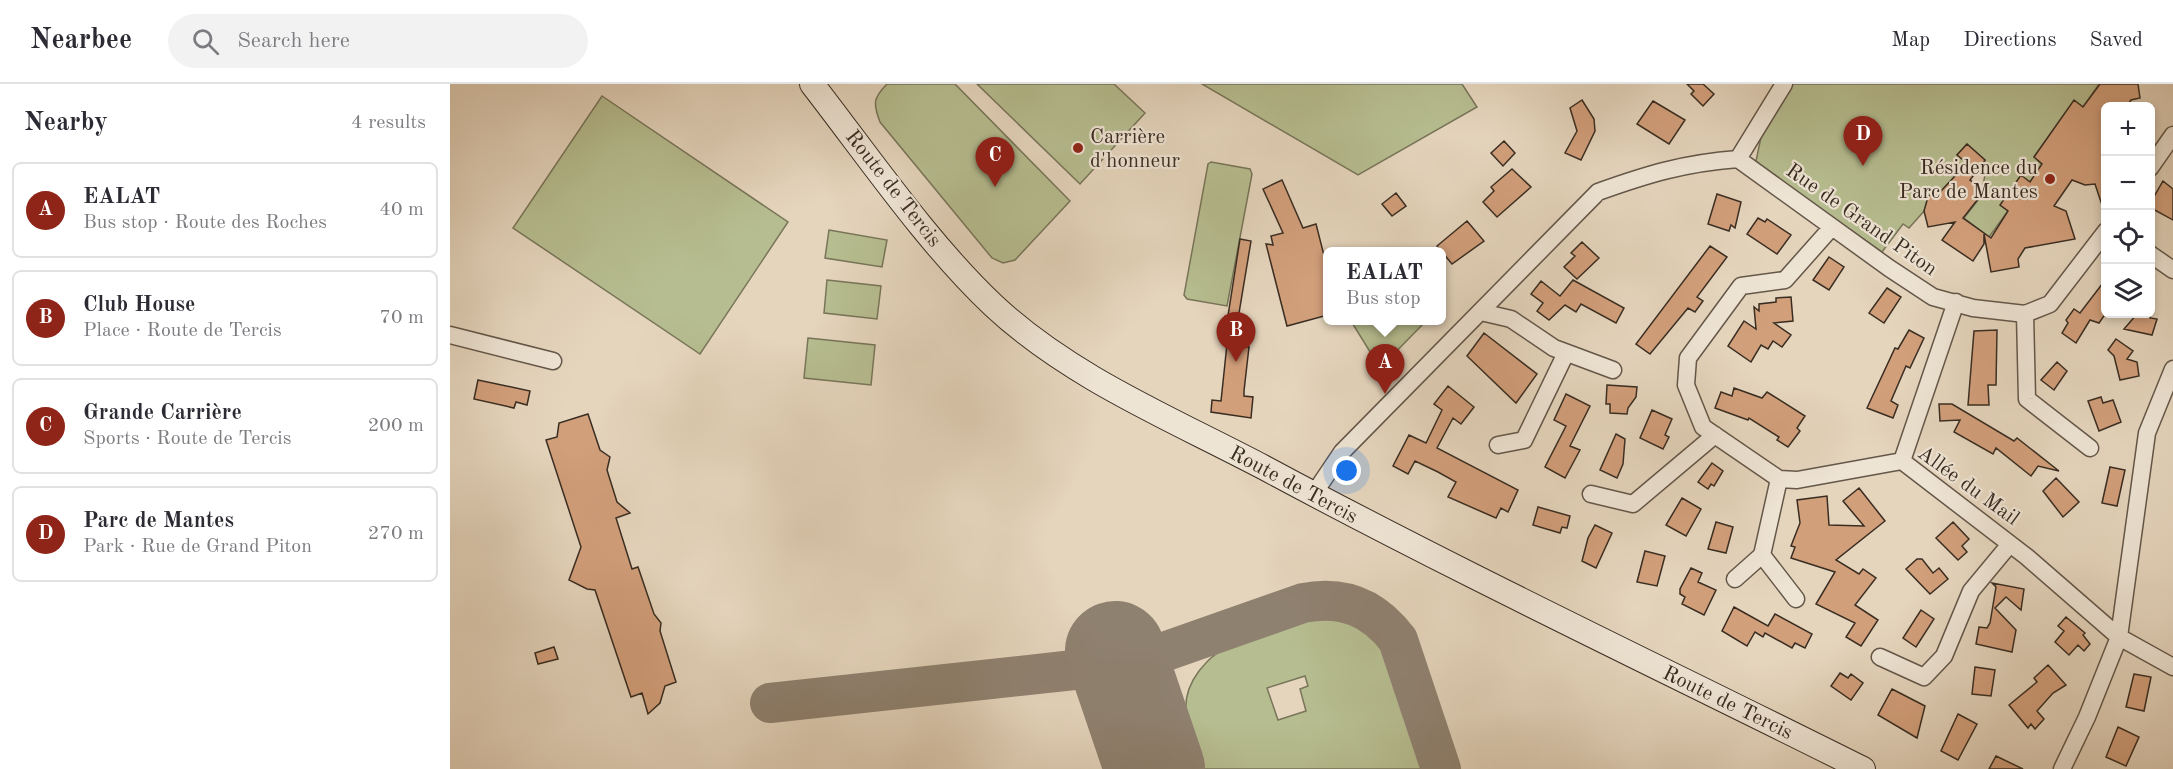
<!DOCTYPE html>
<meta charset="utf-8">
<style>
:root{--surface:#fff;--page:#f2f2f3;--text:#2b2b33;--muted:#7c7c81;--line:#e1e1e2;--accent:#8f2418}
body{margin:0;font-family:"Old Standard TT",serif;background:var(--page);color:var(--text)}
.controls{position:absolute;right:18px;top:18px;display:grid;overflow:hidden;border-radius:9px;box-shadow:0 3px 9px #0003}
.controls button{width:54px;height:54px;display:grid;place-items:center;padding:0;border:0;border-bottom:2px solid var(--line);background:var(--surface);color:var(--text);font:30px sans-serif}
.you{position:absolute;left:897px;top:387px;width:21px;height:21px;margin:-15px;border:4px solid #fff;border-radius:50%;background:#1a73e8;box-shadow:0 0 0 9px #1a73e833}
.badge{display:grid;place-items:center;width:39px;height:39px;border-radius:50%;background:var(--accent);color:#fff;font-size:20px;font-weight:700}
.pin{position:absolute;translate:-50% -50px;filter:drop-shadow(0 2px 3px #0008)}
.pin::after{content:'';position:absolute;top:32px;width:21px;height:18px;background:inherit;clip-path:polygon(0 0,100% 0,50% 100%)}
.popup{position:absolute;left:873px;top:163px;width:123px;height:78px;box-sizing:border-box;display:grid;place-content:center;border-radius:9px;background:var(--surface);filter:drop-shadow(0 2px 4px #0005);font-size:20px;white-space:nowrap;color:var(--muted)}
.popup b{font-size:22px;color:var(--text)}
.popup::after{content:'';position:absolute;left:50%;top:100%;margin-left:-12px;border:12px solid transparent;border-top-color:var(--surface)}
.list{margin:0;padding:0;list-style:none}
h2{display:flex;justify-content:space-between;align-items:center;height:78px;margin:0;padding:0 24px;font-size:26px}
h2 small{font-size:20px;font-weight:400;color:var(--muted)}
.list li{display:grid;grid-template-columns:39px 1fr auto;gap:18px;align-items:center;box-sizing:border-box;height:96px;margin:0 12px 12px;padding:0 12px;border:2px solid var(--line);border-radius:9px}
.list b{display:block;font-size:22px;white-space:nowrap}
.list p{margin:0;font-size:20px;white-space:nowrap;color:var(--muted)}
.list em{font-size:20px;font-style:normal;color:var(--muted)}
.icon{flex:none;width:33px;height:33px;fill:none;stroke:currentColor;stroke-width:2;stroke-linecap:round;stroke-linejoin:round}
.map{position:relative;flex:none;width:1723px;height:685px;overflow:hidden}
header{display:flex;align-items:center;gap:36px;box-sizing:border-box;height:84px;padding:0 30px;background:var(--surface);border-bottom:2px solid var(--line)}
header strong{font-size:28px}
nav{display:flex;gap:33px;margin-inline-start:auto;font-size:21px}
.search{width:420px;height:54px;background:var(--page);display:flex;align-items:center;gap:15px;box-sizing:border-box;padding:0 21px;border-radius:33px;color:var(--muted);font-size:22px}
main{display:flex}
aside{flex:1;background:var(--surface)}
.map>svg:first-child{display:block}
</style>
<header>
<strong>Nearbee</strong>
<div class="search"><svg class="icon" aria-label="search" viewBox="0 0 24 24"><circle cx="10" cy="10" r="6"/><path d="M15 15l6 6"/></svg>Search here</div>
<nav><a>Map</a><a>Directions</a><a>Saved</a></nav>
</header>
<main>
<aside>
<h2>Nearby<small>4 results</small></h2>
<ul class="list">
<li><span class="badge">A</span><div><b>EALAT</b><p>Bus stop · Route des Roches</p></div><em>40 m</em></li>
<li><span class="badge">B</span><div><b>Club House</b><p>Place · Route de Tercis</p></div><em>70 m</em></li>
<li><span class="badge">C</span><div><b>Grande Carrière</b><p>Sports · Route de Tercis</p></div><em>200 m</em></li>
<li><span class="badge">D</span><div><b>Parc de Mantes</b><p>Park · Rue de Grand Piton</p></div><em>270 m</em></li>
</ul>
</aside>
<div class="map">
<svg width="1723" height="685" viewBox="0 0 1723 685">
<rect width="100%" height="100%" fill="#e5d5bd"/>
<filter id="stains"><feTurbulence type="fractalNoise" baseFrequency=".00333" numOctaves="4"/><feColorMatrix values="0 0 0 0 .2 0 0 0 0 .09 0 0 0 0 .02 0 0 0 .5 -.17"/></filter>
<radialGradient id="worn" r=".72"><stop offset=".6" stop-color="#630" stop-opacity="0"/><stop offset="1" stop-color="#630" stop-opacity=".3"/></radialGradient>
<path fill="#b6bd90" stroke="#787559" stroke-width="1.5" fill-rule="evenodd" d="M437,0H505L620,117L565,176L553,179L542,174L430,38C423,20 423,14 437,0Z
M527,0H664L695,29L630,100Z
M752,0H1012L1027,23L908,91Z
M1343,0H1649L1633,23L1625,17L1584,73L1592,80L1580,98L1571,92L1551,121L1558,127L1539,153L1514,134L1532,111C1531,98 1538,94 1535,76L1517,60L1507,71L1517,79L1459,144L1453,140L1432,168L1314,85L1306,77L1311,53Z
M152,12L338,138L250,270L63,144Z
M761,78L800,85L802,90L777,222L737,215L734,211L758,80Z
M379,146L437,156L432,183L375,174Z
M377,196L431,202L427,235L374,229Z
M901,237H976L930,284Z
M358,254L425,261L421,301L354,294Z
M878,530L911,541L932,563L973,685H753C741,649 723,621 749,587C758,576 764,570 777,563ZM855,592L858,602L850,605L856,627L828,636L817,604Z"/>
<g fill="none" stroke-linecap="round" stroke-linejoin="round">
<path stroke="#8f8170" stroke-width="40" d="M320,619L624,586
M693,642C686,620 673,598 688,577L853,519C893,511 924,524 948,556L991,685"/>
<path stroke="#8f8170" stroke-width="100" d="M665,567L705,685"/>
</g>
<path fill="#d29f7b" stroke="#392d22" stroke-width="1.5" d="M1237,0H1253L1264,10L1253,22L1241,10L1244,7Z
M1650,0H1688L1690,14L1681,16L1677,22H1656V124H1653L1645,100L1635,101L1622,96L1604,122L1616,127L1625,155L1575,164L1568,175L1569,183L1541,188L1534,150V160L1523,177L1492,156L1505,138L1478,143L1474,127L1478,113L1485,107H1491L1517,79L1507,71L1517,60L1535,76L1520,96L1531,104L1532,110L1513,134L1541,154L1558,127L1550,121L1571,91L1580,98L1592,80L1584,73L1624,16L1633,23Z
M1132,16L1144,35L1145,47L1131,76L1115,69L1127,47L1120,24Z
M1203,17L1235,36L1219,60L1187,40Z
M1054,57L1065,69L1053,82L1041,69Z
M1062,85L1081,103L1047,133L1033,118L1044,107L1041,103Z
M832,96L853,144L866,140L878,187V231L837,242L816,160L823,161L821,152L833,149L813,105Z
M1713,97L1723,105V136L1701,124V118Z
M946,109L956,122L942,132L932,120Z
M1267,110L1291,118L1285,144L1281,141L1279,147L1258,140Z
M1308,134L1315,138L1317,135L1341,151L1327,170L1297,150Z
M1017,137L1034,157L1002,180L987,162Z
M790,155L801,157L785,253L775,251Z
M1132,158L1149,174L1127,195L1114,183L1125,172L1121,169Z
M1260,162L1277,173L1247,213L1253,217L1245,228L1238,224L1200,270L1186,260Z
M1379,173L1394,183L1379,206L1363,196Z
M1656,195V229L1649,239L1640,236L1626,259L1612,249L1618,239L1616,236L1624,225L1630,229Z
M1123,196L1174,224L1166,239L1131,220L1126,228L1115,221L1099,236L1087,227L1093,219L1081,210L1091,197L1110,212Z
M1437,204L1451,213L1434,239L1419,229Z
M1341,213L1343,237L1324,239L1341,251L1332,263L1323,257L1318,265L1311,261L1301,278L1278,262L1294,237L1306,245L1304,223L1309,227V220L1326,218V214Z
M1687,230H1701L1700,234L1707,235L1702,251L1674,245Z
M1459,246L1474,254L1460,284L1456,282L1441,317L1448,321L1443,334L1417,324L1445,264L1448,265Z
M1547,246L1546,301H1538L1539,321H1518L1524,247Z
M1034,249L1087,290L1066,319L1017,272Z
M1666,255L1683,267L1677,275L1687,278L1689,292L1670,296L1664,272L1658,266Z
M777,260L799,263L794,307V312L803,313L801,334L761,328L762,316L771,317Z
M1607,278L1617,287L1604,306L1591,296Z
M28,296L80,307L77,321L66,318L64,324L24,315Z
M1157,301L1187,303L1186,313L1178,324L1177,330L1160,329V320H1156Z
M998,302L1024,323L1011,340L1003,334L987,364L1068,406L1058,428L1051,424L1046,434L998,413L1006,398L988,388L965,377L958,390L943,382L959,351L976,359L992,326L984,320Z
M1284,304L1312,314L1317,308L1355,332L1347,344L1350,347L1338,363L1327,356L1329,353L1299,334L1298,336L1265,324L1271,308L1282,312Z
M1116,310L1140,322L1120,362L1130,366L1115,394L1095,383L1116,342L1104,336Z
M1651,313L1653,319L1663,316L1671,338L1649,347L1638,317Z
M1489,320H1502L1564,357L1567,354L1609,387L1588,382L1581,392L1546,364L1543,370L1504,348L1510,336L1490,337Z
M1202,326L1222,335L1215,351L1219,353L1213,365L1190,354Z
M138,330L150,366L160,373L157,386L167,418L180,429L166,434L182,485L188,483L204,530L211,539L210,547L226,598L215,602L210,619L198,630L192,609L181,613L145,506L137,505L119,496L131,463L96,356L107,353L109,339Z
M1166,350L1175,355L1173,380L1167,394L1150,386Z
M1262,379L1273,387L1264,402L1261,400L1258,405L1248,398Z
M1660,383L1675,386L1667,422L1652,419Z
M1606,394L1629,418L1613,433L1593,407Z
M1409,404L1435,437L1386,476L1409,490L1413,485L1426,494L1405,521L1428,536L1411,562L1396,553L1405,539L1366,520L1385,488L1341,474L1345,463L1341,462L1350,439L1347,416L1377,412L1379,441L1414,442L1393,417Z
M1232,414L1251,425L1236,452L1216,441Z
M1088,423L1120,432L1117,444L1112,443L1110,449L1083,441Z
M1266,438L1283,443L1276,469L1258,465Z
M1503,438L1519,455L1512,462L1517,468L1508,476L1486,454Z
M1145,441L1162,449L1146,484L1132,477L1138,454Z
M1195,467L1215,472L1207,502L1187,498Z
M1467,475H1472L1483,489L1489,484L1498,495L1480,510L1456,485Z
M1241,484L1252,489L1248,498L1266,506L1254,531L1232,520L1235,513L1230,510V505Z
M1542,499L1574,505L1571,526L1556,513L1545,524L1566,546L1562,568L1526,560L1529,543L1537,544L1540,539L1546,503Z
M1284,523L1318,542L1325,530L1362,550L1355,564L1345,559L1342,564L1315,549L1313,553L1305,548L1297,562L1272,547Z
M1471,526L1484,535L1466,563L1453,554Z
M1616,533L1635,549L1633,551L1640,560L1634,567L1628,561L1619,571L1605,558L1614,547L1608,542Z
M104,563L108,575L88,580L85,569Z
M1598,581L1616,601L1603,609L1587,627L1594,635L1585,645L1581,640L1578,644L1559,621L1587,598L1584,594Z
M1525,583L1545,586L1541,612L1522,610Z
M1390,589L1398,594L1401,590L1413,599L1401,616L1381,602Z
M1684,590L1701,593L1694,627L1676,623Z
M1442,605L1475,622L1467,654L1428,631Z
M1508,630L1527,640L1508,676L1491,667Z
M1668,643L1689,653L1676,682L1656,673Z
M1546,672L1573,685H1539Z"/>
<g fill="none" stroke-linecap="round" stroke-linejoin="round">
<g stroke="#645749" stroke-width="19">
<path id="minor" d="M1288,75L1439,184L1483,213L1523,224L1575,230L1600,220L1656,147
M1288,75L1334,0
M1700,84L1723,51
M1382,143L1335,196L1291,202L1238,274L1236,301L1253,343L1329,395L1347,396L1452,377L1577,473L1669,553L1723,583
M1700,170L1723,186
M1031,228L1061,235L1104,264L1163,286
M1575,230L1577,315L1640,364
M0,251L103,277
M1048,361L1074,356L1116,269
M1452,377L1506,218
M1141,410L1183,420L1265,351
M863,411L892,368L1148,108C1198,90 1235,79 1288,75
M1312,471L1346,515
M1285,495L1312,471L1329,395
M1430,573L1474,593L1494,572L1521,507L1560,460
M1612,685L1637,633L1669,553L1697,349L1723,285"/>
</g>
<g stroke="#392d22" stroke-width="26">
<path id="secondary" d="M362,0C418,72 478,160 544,222C620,293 722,335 813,383C1010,489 1213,585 1413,685"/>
</g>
<use href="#minor" stroke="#eee4d4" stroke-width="16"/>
<use href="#secondary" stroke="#eee4d4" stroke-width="24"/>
</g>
<g fill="#8f2418" stroke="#eee4d4" stroke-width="2">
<circle cx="628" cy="64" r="6"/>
<circle cx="1600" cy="95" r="6"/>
</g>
<g text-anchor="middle" stroke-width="4.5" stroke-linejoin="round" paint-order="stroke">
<g font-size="21" fill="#392d22" stroke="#eee4d4" text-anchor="start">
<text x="640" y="59">Carrière<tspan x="640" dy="24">d'honneur</tspan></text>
<text x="1588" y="90" text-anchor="end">Résidence du<tspan x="1588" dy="24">Parc de Mantes</tspan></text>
</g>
<g font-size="21" fill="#392d22" stroke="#eee4d4">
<text transform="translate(444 104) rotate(52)" y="7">Route de Tercis</text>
<text transform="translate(1412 135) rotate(35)" y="7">Rue de Grand Piton</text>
<text transform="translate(844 400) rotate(28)" y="7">Route de Tercis</text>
<text transform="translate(1519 401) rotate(36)" y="7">Allée du Mail</text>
<text transform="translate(1278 618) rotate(26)" y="7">Route de Tercis</text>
</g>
</g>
<rect width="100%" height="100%" filter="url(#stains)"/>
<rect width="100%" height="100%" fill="url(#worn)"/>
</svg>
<div class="controls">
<button>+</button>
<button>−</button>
<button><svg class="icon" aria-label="locate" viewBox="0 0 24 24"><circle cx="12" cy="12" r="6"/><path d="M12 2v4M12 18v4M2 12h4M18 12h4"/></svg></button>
<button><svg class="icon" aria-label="layers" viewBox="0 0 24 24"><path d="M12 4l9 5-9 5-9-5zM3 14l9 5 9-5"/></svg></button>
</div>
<div class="you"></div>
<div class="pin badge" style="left:935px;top:310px">A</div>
<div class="popup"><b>EALAT</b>Bus stop</div>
<div class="pin badge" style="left:786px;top:278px">B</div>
<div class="pin badge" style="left:545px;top:103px">C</div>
<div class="pin badge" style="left:1413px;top:82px">D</div>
</div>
</main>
